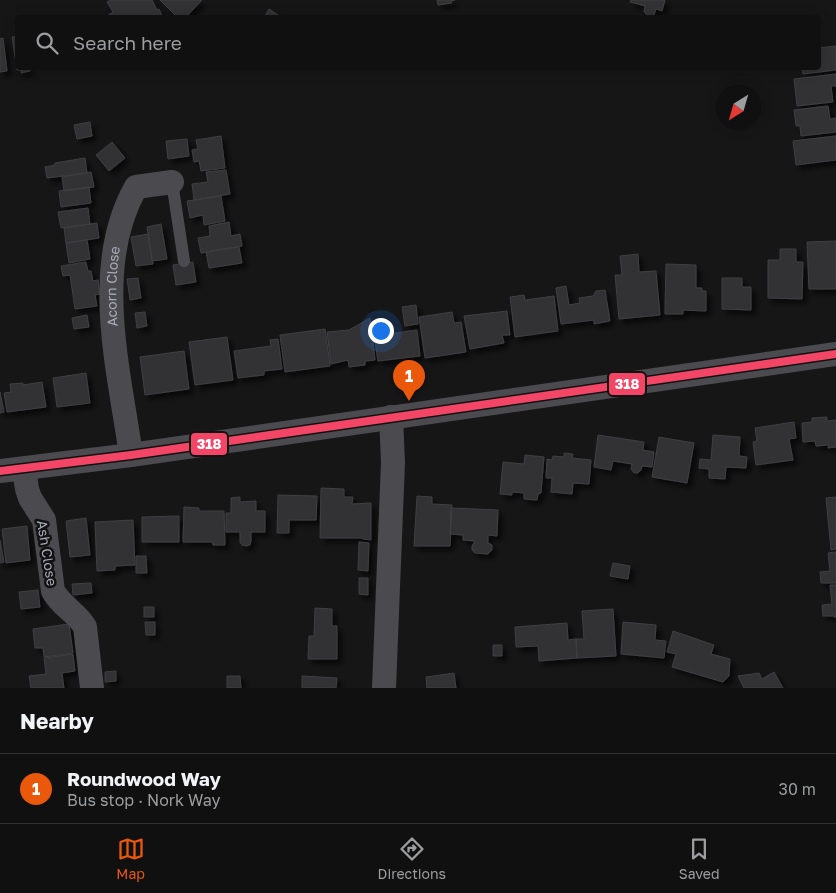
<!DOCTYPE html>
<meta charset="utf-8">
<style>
:root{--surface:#101011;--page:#1e1e1f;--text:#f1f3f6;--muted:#9c9d9f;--line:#303031;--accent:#ea580c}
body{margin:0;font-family:"Golos Text",sans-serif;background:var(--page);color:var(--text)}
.compass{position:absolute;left:716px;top:85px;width:45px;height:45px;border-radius:50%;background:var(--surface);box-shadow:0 2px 12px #0003;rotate:217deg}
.you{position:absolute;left:380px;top:330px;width:18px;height:18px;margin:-12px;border:4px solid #fff;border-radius:50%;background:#1a73e8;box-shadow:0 0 0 8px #1a73e833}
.badge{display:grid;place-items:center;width:32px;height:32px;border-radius:50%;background:var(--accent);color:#fff;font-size:16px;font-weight:700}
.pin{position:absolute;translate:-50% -41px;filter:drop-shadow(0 1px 2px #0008)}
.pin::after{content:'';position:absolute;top:26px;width:18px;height:15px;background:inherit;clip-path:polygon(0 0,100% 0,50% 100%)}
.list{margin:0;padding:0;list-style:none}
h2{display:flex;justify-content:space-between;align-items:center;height:65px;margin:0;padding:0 20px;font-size:21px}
h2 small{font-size:16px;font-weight:400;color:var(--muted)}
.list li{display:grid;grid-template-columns:32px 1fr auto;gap:15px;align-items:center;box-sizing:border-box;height:70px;padding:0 20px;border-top:1px solid var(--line)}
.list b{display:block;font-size:19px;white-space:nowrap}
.list p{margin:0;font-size:16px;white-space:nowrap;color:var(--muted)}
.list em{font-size:16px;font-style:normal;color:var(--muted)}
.icon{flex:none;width:28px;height:28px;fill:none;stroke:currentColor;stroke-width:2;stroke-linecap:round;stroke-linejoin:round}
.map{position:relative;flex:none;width:836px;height:688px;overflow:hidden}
.search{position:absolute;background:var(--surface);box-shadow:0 2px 12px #0003;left:15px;right:15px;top:15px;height:55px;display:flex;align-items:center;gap:12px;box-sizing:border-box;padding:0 18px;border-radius:5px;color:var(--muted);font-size:19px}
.sheet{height:135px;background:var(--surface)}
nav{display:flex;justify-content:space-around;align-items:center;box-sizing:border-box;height:70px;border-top:1px solid var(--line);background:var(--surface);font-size:14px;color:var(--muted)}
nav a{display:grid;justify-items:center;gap:2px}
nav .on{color:var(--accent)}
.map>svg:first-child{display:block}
</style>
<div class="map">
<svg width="836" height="688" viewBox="0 0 836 688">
<defs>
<filter id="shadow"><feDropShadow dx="4.5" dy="4.5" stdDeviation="2.5" flood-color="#0009"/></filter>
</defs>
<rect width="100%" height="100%" fill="#161617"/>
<path fill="#323235" stroke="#3f3f43" filter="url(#shadow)" d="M111,0H152L157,10L159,9L163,18H108L107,16L113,12L107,2Z
M160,0H202L185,18H178Z
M437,0H455L451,1L452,3L438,5Z
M631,0H665L662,11L656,9L654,15L650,16L646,14L644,11L645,6L630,2Z
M269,9L281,17L280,18H264Z
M18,36V68H30V71L21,73V70H17L12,37Z
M3,38L7,71L0,72V39Z
M836,46V70L803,74L802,68H818V48Z
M836,74V86H831L833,102L797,106L794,79Z
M828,106L830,119L836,118V132L801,136L800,126H796L794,110Z
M90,122L92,136L77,139L74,125Z
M221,136L225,168L201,171L199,161L194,162L192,150L198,149L196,140Z
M836,136V160L796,165L793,141Z
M187,139L189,156L168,159L166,141Z
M112,142L125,158L109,171L96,155Z
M85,158L87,173L47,178L45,167L55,165V163Z
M226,170L230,194L194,200L192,184L208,182L206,172Z
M91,172L94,187L64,191L62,177Z
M89,187L91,203L61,207L59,191Z
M221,196L225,221L204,225L203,215L190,218L187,201Z
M88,208L90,224L61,228L58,212Z
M229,222L231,236L240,234L242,246L201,253L198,238L210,236L209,226Z
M97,223L99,238L66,243L64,228Z
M161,224L167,259L152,261L147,227Z
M148,234L153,264L136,266L131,237Z
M87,240L90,259L69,263L66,243Z
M836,241V289H809L807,242Z
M239,247L242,263L209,268L206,252Z
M780,249H796V262H803L802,299L768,298V260H780Z
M638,254L639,272L656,271L660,315L619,319L615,275H622L620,256Z
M86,262L88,271H91L93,281L98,280L100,294L95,295L97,306L75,309L70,275L63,276L61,266Z
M193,262L196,282L176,285L173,265Z
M666,264L696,265V288H702V291H706V311L683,310V314H665Z
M138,278L141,298L130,300L127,279Z
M722,278H742V287H751V310L722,309Z
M566,286L569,305L580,303L579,298L593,296L596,291L605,290L610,321L594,324V320L561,324L556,288Z
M524,295L525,300L554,296L558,331L515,337L510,297Z
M416,305L418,324L405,326L402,307Z
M507,311L510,335H502L504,343L470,349L464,316Z
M145,312L147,326L137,328L135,313Z
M452,312L454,323L461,322L466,352L425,358L419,317Z
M87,315L89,327L74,329L72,318Z
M370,318L375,360L365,361V365L349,367L348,360L331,364L327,332L349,330Z
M325,329L330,366L285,372L280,335Z
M417,330L420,356L378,361L374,336Z
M227,337L233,380L195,385L189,342Z
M278,339L282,369L264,371V375L238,378L234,351L271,346L270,340Z
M184,351L189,389L145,395L140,357Z
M86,373L90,403L57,407L53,378Z
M42,382L46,407L7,412L4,393L11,392L10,384L23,383V385Z
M0,392L4,412L0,413Z
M827,417V421L836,420V447L828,448L829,445L816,446L815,441L803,442L802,423L812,422V418Z
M794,422L796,438L789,439L793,460L756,465L753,442L757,441L755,428Z
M598,435L644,442L643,450L654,452L652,467L642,466L641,470L638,473H634L631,469L632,464L613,461L611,470L594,467Z
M713,435L740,437L739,456L747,457L746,468L726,467L725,479L709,478V469L699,468L700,459L711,460Z
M659,437L694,443L687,483L652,477Z
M564,453L573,454L572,458L591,460L589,484L573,483L572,494L551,492L552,478H546L547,459L552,460L553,456L564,457Z
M525,455L544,457L541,493L538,494L537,500L524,499V493L512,492V495L500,494L503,462L524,464Z
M321,488L344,489V497H353L352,504L371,503V540L363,539L362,538H320Z
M278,495L317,496L316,520H289V533H277Z
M417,496L432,497V504L452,505L450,546H414Z
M240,497V502L256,501V511H265V532H251V541L250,545L246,546L242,545L240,542V532H226V513H231V498Z
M836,497V549L831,550L826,498Z
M184,507L199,508V511H224L225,545H213L212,542H183Z
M451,508L498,510L497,536L488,535V543L492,545V550L488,554L475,553L472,550V546L475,541L463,540V535L450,534Z
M179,516V542H142V517Z
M86,518L90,555L70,557L66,521Z
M133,520L135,565L115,566V570L97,571L95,522Z
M27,526L30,560L6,563L2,529Z
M0,540L4,562L0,563Z
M359,542L369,543L368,571L358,570Z
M836,552V583H821L820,572L830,571L828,553Z
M136,556H146L147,573H136Z
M613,563L630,566L628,579L610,576Z
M359,578H368V595L359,594Z
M91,583L92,593L73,595L72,584Z
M830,585H836V617H834V616H823L822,605L832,604Z
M38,590L40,607L21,609L19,592Z
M144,607H154V617H144Z
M315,608L332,609V626H337V659H308L309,636H314Z
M613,609L616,656L577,658L576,639H584L582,611Z
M145,622H155V635H146Z
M623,622L656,625L655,640L666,641L664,658L621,654Z
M567,623L568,640L576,639L577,658L539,661L538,646L516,647L515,627Z
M69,624L73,653L44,657L43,648H35L33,629Z
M673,631L714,645L711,654L730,659L729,676L723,682L672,667L676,654L667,652Z
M493,645H502V656H493Z
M73,654L75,671L62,673L64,688H31L29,676L46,674L44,658Z
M116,671V681L105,682V672Z
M774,672L783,688H744L738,676L759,673L762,679Z
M454,673L456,688H427L426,677Z
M227,676H240L241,688H227Z
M302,676L337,678L336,688H302Z"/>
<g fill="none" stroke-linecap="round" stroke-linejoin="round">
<path stroke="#4b4b4f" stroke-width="12" d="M172,182L184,261"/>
<g stroke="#4b4b4f" stroke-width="24">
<path id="s1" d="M131,455C119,370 91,266 136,187L172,182"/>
<path d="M24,469L27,489L30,498L44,520L53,591C61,606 77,613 85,627L92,688"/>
<path d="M0,471L131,455L836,354"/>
<path d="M384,688L393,462L391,417"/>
</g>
<g stroke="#111112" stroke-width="11">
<path id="bus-1" d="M0,471L131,455L836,354"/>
</g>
<use href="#bus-1" stroke="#f34667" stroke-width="8"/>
</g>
<g text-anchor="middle" stroke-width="5" stroke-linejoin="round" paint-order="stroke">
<g font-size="14" fill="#a8a9b7" stroke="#111112">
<text dy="5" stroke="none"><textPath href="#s1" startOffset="170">Acorn Close</textPath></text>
<text transform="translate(47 553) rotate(81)" y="5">Ash Close</text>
</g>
</g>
<g stroke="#111112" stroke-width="2">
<rect x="608" y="372" width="38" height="24" rx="5" fill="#f34667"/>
<rect x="190" y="432" width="38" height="24" rx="5" fill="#f34667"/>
</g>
<g font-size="14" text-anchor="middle" font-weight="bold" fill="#fff">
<text x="627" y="389">318</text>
<text x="209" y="449">318</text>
</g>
</svg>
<svg class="compass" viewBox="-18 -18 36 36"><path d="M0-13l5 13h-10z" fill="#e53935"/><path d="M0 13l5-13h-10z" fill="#9c9d9f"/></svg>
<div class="you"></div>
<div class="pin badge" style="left:409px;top:401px">1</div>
<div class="search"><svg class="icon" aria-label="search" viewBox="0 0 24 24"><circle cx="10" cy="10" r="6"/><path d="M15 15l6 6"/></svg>Search here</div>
</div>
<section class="sheet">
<h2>Nearby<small></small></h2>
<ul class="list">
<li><span class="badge">1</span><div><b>Roundwood Way</b><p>Bus stop · Nork Way</p></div><em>30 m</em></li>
</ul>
</section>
<nav>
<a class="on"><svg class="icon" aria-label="map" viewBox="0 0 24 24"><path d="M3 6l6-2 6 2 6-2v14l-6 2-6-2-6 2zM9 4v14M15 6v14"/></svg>Map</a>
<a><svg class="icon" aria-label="directions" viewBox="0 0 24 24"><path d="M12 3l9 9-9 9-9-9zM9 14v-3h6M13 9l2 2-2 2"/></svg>Directions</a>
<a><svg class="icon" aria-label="saved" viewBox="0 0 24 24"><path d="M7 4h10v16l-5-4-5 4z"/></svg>Saved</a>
</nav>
